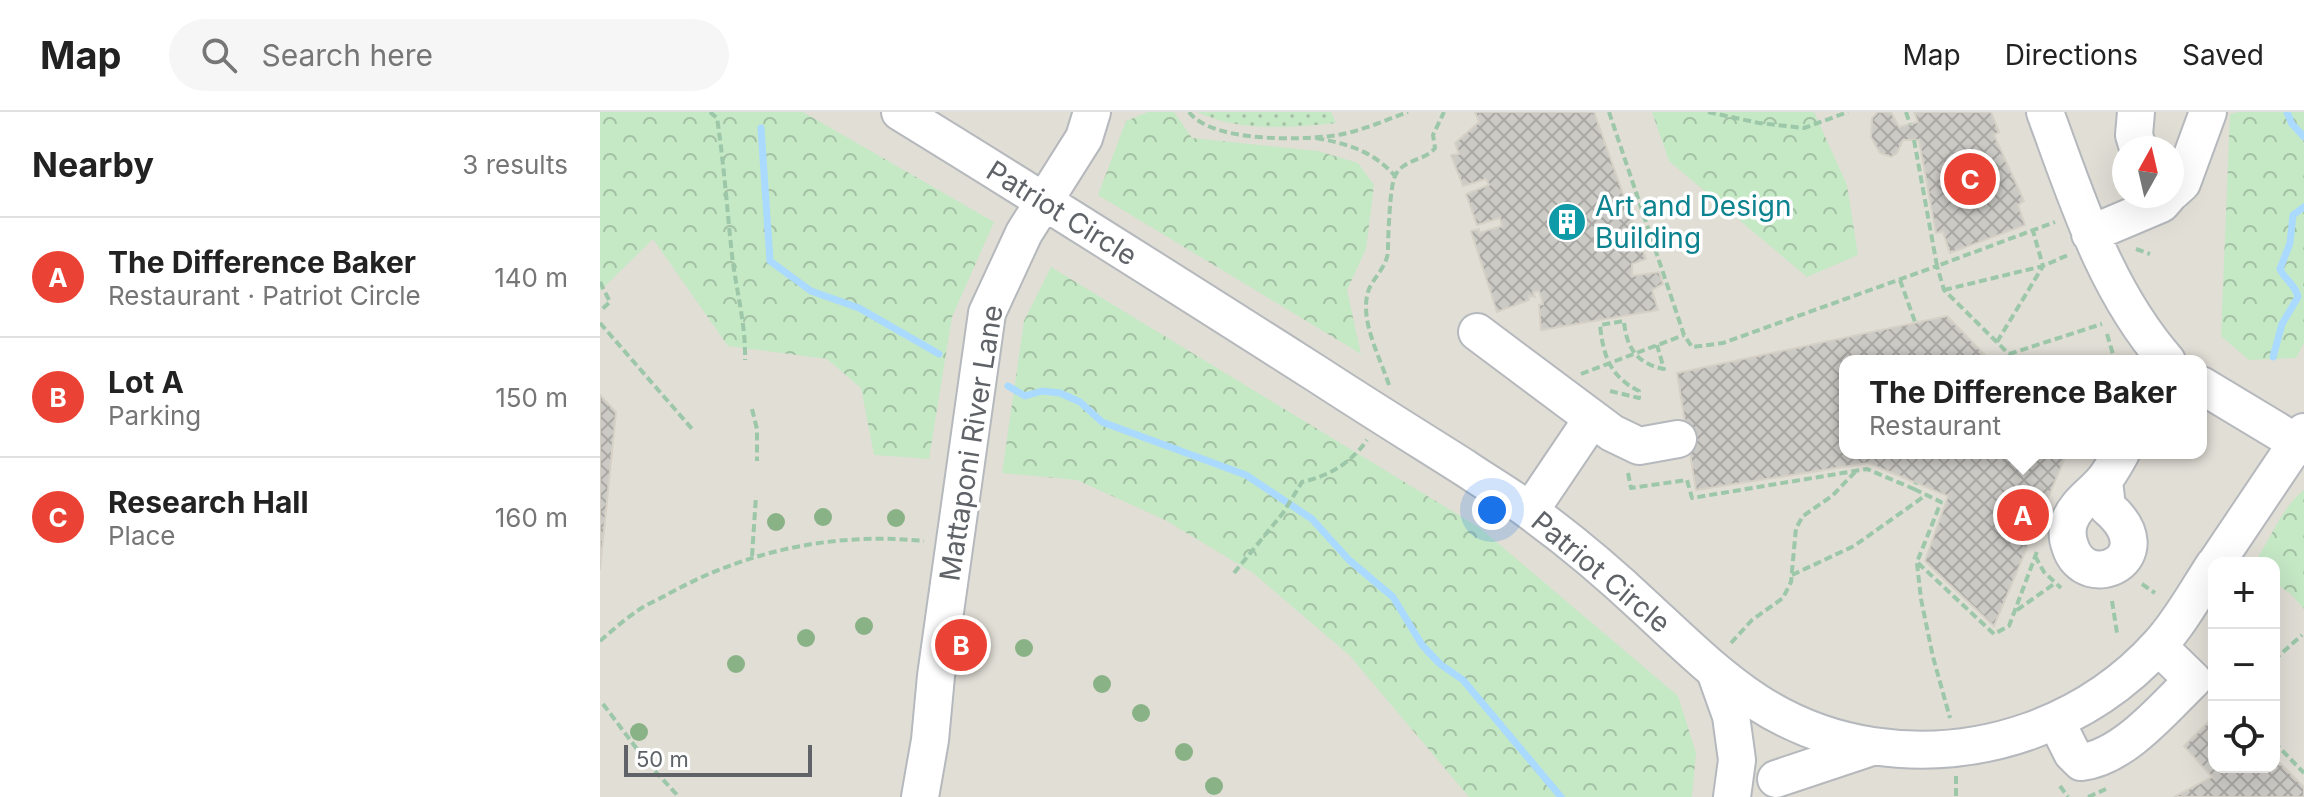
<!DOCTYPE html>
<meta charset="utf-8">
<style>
:root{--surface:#fff;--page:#f6f6f6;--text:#222;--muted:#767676;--line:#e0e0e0;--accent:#ea4335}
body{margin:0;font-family:Inter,sans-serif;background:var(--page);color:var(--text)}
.controls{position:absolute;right:24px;bottom:24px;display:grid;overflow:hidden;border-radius:16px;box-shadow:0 8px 32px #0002}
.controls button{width:72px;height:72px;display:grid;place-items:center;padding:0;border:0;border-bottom:2px solid var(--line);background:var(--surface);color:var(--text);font:40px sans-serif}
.compass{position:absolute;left:1512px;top:24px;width:72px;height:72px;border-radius:50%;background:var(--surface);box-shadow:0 8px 32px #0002;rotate:8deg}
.scale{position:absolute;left:24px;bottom:20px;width:188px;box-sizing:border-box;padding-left:8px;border:4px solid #5f6368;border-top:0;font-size:22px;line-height:28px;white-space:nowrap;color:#5f6368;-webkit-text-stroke:6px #fff;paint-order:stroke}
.you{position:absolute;left:892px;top:398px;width:28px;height:28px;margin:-20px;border:6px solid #fff;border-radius:50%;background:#1a73e8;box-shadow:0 0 0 12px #1a73e833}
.badge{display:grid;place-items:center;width:52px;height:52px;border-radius:50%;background:var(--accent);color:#fff;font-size:26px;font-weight:700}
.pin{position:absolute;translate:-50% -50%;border:4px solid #fff;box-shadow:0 2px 8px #0006}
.popup{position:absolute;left:1239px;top:243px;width:368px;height:104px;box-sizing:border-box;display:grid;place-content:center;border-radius:16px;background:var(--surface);filter:drop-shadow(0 2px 6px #0005);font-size:26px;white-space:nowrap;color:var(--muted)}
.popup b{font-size:30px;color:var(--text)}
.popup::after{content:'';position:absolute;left:50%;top:100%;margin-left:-16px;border:16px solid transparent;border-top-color:var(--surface)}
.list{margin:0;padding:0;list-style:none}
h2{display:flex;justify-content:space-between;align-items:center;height:104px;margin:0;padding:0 32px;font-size:34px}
h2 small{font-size:26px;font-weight:400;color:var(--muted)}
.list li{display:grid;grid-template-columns:52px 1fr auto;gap:24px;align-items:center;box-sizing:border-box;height:120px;padding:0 32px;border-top:2px solid var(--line)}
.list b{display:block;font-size:30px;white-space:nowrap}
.list p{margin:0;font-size:26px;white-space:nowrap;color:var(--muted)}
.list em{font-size:26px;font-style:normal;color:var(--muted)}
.icon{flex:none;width:44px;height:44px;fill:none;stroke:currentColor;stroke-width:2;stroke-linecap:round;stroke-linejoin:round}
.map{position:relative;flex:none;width:1704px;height:685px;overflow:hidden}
header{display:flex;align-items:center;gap:48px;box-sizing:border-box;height:112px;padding:0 40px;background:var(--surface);border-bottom:2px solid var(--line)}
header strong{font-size:38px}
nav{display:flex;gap:44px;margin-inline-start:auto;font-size:28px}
.search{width:560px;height:72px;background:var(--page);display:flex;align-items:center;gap:20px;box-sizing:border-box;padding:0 28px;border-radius:44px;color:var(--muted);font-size:30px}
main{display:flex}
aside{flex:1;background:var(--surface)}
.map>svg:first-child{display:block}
</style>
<header>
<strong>Map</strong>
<div class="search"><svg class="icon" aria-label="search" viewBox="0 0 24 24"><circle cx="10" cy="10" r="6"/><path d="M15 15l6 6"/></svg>Search here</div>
<nav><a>Map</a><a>Directions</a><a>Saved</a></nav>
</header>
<main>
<aside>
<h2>Nearby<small>3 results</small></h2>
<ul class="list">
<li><span class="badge">A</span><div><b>The Difference Baker</b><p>Restaurant · Patriot Circle</p></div><em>140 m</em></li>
<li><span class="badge">B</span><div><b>Lot A</b><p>Parking</p></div><em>150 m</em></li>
<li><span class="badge">C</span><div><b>Research Hall</b><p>Place</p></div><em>160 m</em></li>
</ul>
</aside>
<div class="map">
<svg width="1704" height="685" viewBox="0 0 1704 685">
<defs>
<pattern id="grass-dots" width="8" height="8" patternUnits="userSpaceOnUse" patternTransform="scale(2)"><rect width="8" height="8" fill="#c5e8c5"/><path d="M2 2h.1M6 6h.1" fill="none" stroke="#a3c0a4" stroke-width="1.8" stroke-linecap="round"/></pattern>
<pattern id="forest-crowns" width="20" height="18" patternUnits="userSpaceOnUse" patternTransform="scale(2)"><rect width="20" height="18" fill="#c5e8c5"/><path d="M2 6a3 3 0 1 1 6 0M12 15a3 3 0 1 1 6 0" fill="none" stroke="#a3c0a4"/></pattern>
<pattern id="building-cross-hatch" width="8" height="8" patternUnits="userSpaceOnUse" patternTransform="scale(2)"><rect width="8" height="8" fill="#cccac5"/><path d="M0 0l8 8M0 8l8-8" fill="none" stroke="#a9a8a4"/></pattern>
</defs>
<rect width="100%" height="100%" fill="#f1efe8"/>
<path fill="#e1ded6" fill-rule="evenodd" d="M0,0H1704V685H0ZM1524,36H1572V84H1524ZM1245,249H1601V341H1245ZM1614,451H1674V655H1614Z"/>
<path fill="url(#grass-dots)" d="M597,0H731L736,11C691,16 640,20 597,0Z"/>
<path fill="url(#forest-crowns)" d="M0,0H203L394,110L352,205L329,347L274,343L261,276L227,247L128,234L53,127L0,179Z
M548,0H574L592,26L718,39L758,51L774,73L766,137L747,178L761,242L498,83L526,9Z
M1052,0H1214L1247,73L1258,143L1207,165L1069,49Z
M1638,0H1704V231L1696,246L1649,248L1621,224L1630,2Z
M451,155L880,416L1078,584L1096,641L1092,685H869L749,543L653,461L565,408L477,368L402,361L424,209Z
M1704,378V497L1691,482L1674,470V451H1654C1671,427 1681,396 1704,378Z"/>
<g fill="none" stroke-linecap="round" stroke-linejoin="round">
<path stroke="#aadaff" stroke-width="7" d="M1687,0L1692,12L1704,25
M161,16L170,149L211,179L259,196L339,242
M1673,245L1682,212L1698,185C1695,171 1685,169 1680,157L1690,131L1693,103L1704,95
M408,274L425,284L442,279L460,281L480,290L502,310L646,363L712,407L749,448L793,485L822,533L840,552L863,568L961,685"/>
</g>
<path fill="url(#building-cross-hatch)" stroke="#d6d1c6" stroke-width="2" d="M875,0H994L1046,147L1032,152V164L1059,160L1063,172L1052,178L1058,198L941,218L939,193L943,192L939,179L933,180L935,185L929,184V188L897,200L871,119L879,117V121L902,114L900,106L877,113L866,82L889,73L886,67L863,74L851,43L859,42L855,31L879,10Z
M1278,0H1291L1299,15L1318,10L1314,0H1391L1399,20L1394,23L1424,89L1418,93L1425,113L1350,141L1343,120L1336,121L1319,28H1303L1297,41L1291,45L1280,41L1271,25L1272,6Z
M1347,204L1391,249H1245V341H1467L1394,514L1325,449L1348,384L1268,351L1096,378L1077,261Z
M0,283L16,300L0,458Z
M1614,604V655H1674V645L1704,675V685H1574L1612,665L1584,634Z"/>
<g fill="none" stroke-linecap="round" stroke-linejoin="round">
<g stroke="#b5b8bc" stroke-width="40">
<path id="minor" d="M300,0C440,86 579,174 717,262C766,294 816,325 865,356C887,371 910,384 931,400C971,429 1011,463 1047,497C1118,563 1172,619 1273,634C1380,650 1488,612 1560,532C1581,509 1597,479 1614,453
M1445,0C1477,87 1505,178 1567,249
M1536,0L1534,23L1538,36
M1572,80L1582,71L1608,0
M1490,122L1561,92L1568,84
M877,220L1012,321L1039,334L1078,327
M1601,273L1704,335
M1504,369L1507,395C1567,446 1485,484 1470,434C1467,426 1467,418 1469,410C1476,391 1493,382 1505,367C1511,359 1516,350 1521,341
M930,399L992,307
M1616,451L1704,320
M1116,562L1131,604L1137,648L1132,685
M1456,609L1472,641L1481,650C1523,646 1564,596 1593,568L1558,534
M1176,667L1269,636
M320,685L330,628L336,564L387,201L424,121L484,26L492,0"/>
</g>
<path stroke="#9cc7a9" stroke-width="4" stroke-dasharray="8 4" stroke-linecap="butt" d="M110,0L117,6C124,52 127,97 132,143C136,178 146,212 145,248
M589,0C611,30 697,28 731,24C757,21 783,9 808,0
M1009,0L1084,223L1092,235L1123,231L1337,154L1344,178L1416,249
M1108,0L1159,11L1204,16L1248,0
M1306,0L1310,12
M716,26C748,32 773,39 795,64
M1314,28L1337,154L1455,110
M1536,137L1550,142
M1300,168L1315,210
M0,170L10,190L0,199
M1344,178L1443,154L1468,143
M0,211L93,318
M1507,222L1515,249
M1397,230L1443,154L1433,119
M1409,242L1502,212
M981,262L1084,223
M789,273C780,245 758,206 769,177C775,164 788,153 788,138C788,125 790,73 795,64C803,47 825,49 835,36L833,23L844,0
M1010,279L1039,286V279C1010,265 1003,243 1000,213L1024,209C1026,235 1037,252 1064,257L1057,233
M152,297L157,317V349
M1028,361L1031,376L1087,368L1092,386L1267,357L1314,377L1316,371
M1314,377L1341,390L1317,450L1394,522L1409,514L1438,437
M152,444L156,384
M1435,444L1444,460L1461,476
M1317,451L1321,487L1333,545L1350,606
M634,461L683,401L702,370C729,364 751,351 767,328
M1192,463L1254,434L1326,383
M1542,472L1555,481
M1512,489L1517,521
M1417,498L1454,472
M0,529C11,520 21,510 33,502C44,493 58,488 70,481C149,438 235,420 324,429
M1131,531L1152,508L1183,486L1191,470L1196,416L1203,404L1232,384L1256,359
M1674,548L1702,523
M3,592L40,641
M1674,630L1704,661
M55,659L79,685
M1356,664V685
M1460,674L1468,685
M1488,685L1506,677"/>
<use href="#minor" stroke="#fff" stroke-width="36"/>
</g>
<g fill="#89b387">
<circle cx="223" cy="405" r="9"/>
<circle cx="296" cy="406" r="9"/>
<circle cx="176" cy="410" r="9"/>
<circle cx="264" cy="514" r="9"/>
<circle cx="206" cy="526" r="9"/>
<circle cx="424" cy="536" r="9"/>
<circle cx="136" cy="552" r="9"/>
<circle cx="502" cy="572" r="9"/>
<circle cx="541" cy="601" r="9"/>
<circle cx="39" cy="620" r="9"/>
<circle cx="584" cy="640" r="9"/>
<circle cx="614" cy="674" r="9"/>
</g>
<defs>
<g id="building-disc" transform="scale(2)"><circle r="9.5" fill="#0f9aa8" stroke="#fff"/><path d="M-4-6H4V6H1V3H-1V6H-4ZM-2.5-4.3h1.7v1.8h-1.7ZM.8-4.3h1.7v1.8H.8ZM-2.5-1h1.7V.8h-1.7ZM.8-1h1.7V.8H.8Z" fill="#fff"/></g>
</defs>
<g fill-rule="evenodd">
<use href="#building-disc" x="967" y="110"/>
</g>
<g text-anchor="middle" stroke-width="7" stroke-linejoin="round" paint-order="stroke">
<g font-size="28" fill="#0d838f" stroke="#fff" text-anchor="start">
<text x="995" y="104">Art and Design<tspan x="995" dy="32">Building</tspan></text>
</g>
<g font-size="28" fill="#5f6368" stroke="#fff">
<text transform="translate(462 101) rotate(32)" y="10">Patriot Circle</text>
<text transform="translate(371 331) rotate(-81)" y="10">Mattaponi River Lane</text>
<text transform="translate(1001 460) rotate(40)" y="10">Patriot Circle</text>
</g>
</g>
</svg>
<div class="controls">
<button>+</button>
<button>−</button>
<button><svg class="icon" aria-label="locate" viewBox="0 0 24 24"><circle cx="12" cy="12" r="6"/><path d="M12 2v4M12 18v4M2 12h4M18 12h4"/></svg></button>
</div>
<svg class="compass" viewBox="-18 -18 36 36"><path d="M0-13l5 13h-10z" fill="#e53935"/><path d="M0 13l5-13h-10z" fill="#767676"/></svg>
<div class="scale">50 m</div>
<div class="you"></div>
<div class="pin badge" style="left:1423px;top:403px">A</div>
<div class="popup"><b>The Difference Baker</b>Restaurant</div>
<div class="pin badge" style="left:361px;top:533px">B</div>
<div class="pin badge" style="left:1370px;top:67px">C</div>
</div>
</main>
